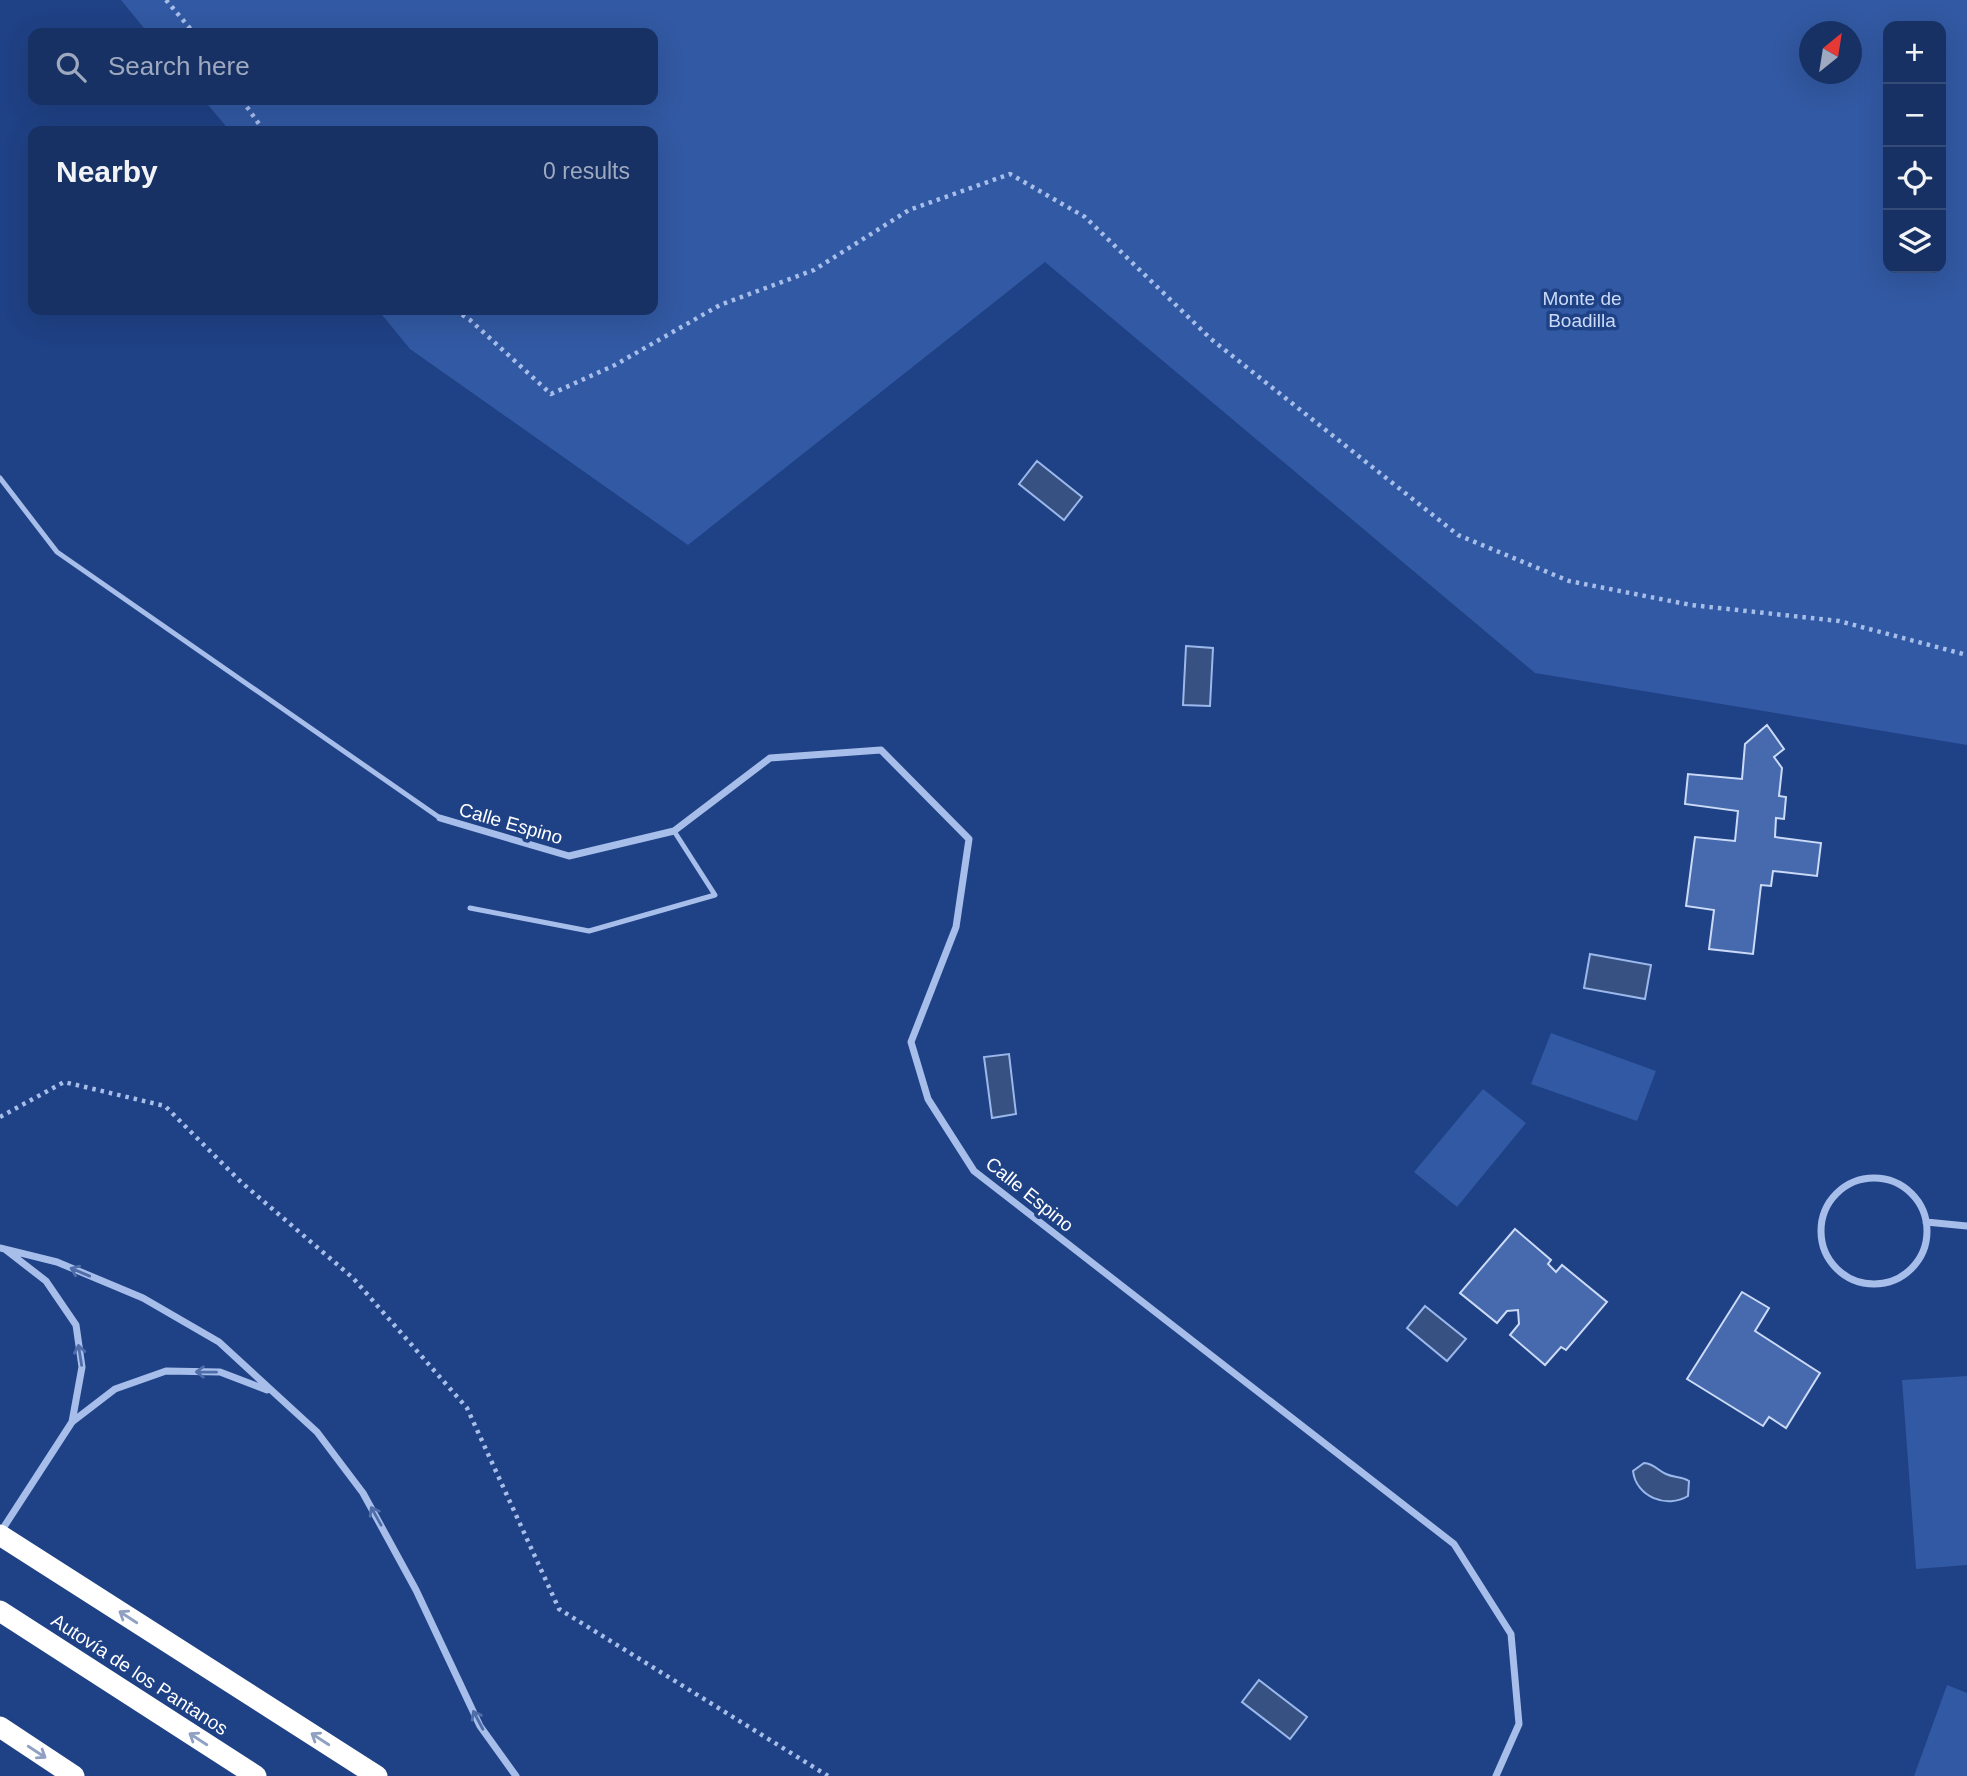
<!DOCTYPE html>
<meta charset="utf-8">
<style>
:root{--surface:#173164;--page:#20396a;--text:#f1f3f6;--muted:#9ea9bf;--line:#364c78}
body{margin:0;font-family:Helvetica,sans-serif;background:var(--page);color:var(--text)}
.controls{position:absolute;right:21px;top:21px;display:grid;overflow:hidden;border-radius:14px;box-shadow:0 7px 28px #0002}
.controls button{width:63px;height:63px;display:grid;place-items:center;padding:0;border:0;border-bottom:2px solid var(--line);background:var(--surface);color:var(--text);font:35px sans-serif}
.compass{position:absolute;left:1799px;top:21px;width:63px;height:63px;border-radius:50%;background:var(--surface);box-shadow:0 7px 28px #0002;rotate:30deg}
.list{margin:0;padding:0;list-style:none}
h2{display:flex;justify-content:space-between;align-items:center;height:91px;margin:0;padding:0 28px;font-size:30px}
h2 small{font-size:23px;font-weight:400;color:var(--muted)}
.icon{flex:none;width:38px;height:38px;fill:none;stroke:currentColor;stroke-width:2;stroke-linecap:round;stroke-linejoin:round}
.map{position:relative;flex:none;width:1967px;height:1776px;overflow:hidden}
.search{position:absolute;background:var(--surface);box-shadow:0 7px 28px #0002;left:28px;top:28px;width:630px;height:77px;display:flex;align-items:center;gap:18px;box-sizing:border-box;padding:0 24px;border-radius:14px;color:var(--muted);font-size:26px}
.panel{position:absolute;background:var(--surface);box-shadow:0 7px 28px #0002;left:28px;top:126px;width:630px;height:189px;border-radius:14px}
.map>svg:first-child{display:block}
</style>
<div class="map">
<svg width="1967" height="1776" viewBox="0 0 1967 1776">
<rect width="100%" height="100%" fill="#1f4185"/>
<path fill="#3259a3" fill-rule="evenodd" d="M121,0H1967V745L1535,673L1045,262L688,545L410,349L378,310H653V131H230L204,100H653V33H148ZM1888,26H1941V268H1888ZM1810,32H1852V74H1810Z
M1551,1033L1656,1071L1637,1121L1531,1084Z
M1483,1089L1526,1123L1457,1207L1414,1172Z
M1967,1376V1565L1916,1569L1902,1380Z
M1947,1685L1967,1693V1776H1914Z"/>
<path fill="#385183" stroke="#9ab8eb" stroke-width="2" d="M1037,461L1082,497L1064,520L1019,484Z
M1186,646L1213,648L1210,706L1183,705Z
M1590,954L1651,965L1645,999L1584,988Z
M1009,1054L1016,1114L992,1118L984,1057Z
M1425,1306L1466,1339L1447,1361L1407,1328Z
M1644,1463C1655,1464 1657,1470 1666,1474C1674,1478 1681,1476 1689,1481L1688,1496C1667,1509 1636,1497 1633,1471Z
M1259,1680L1307,1717L1290,1739L1242,1702Z"/>
<path fill="#476aae" stroke="#cbdbf7" stroke-width="2" d="M1767,725L1784,749L1774,757L1782,768L1779,796L1786,797L1784,819L1776,818L1775,837L1821,843L1817,876L1773,871L1771,886L1761,885L1753,954L1709,949L1714,910L1686,906L1695,837L1735,841L1738,811L1685,804L1688,774L1742,779L1745,744Z
M1515,1229L1551,1260L1548,1264L1556,1272L1562,1265L1607,1302L1566,1350L1561,1347L1545,1365L1510,1335L1519,1324L1518,1310L1507,1311L1497,1323L1460,1293Z
M1742,1292L1769,1308L1755,1331L1820,1373L1786,1428L1769,1417L1763,1426L1687,1379Z"/>
<g fill="none" stroke-linecap="round" stroke-linejoin="round">
<path stroke="#a7beea" stroke-width="4.5" stroke-dasharray="3.5 5" stroke-linecap="butt" d="M166,0L194,33
M242,100L264,131
M455,310L470,320L551,394L615,365L720,305L814,270L909,210L1010,174L1085,217L1211,339L1458,535L1569,581L1691,605L1839,621L1967,655
M0,1117L64,1082L165,1106L241,1182L353,1278L467,1408L559,1609L828,1776"/>
<path stroke="#a7beea" stroke-width="5" d="M0,478L57,552L440,818
M470,908L589,931L715,895L674,831"/>
<path stroke="#a7beea" stroke-width="7" d="M440,818L569,856L674,831L770,758L881,750L969,839L956,927L911,1042L928,1099L974,1171L1454,1544L1511,1634L1519,1724L1496,1776
M1821 1231a53 53 0 1 1 106 0a53 53 0 1 1-106 0Z
M1926,1222L1967,1226
M0,1248L57,1262L143,1298L219,1342L317,1432L363,1493L416,1590L480,1726L516,1776
M6,1250L46,1281L76,1325L82,1367L72,1422
M0,1533L72,1422L115,1389L166,1371L220,1372L267,1390"/>
<path stroke="#fff" stroke-width="21" d="M0,1535L377,1776
M0,1611L256,1776
M0,1727L74,1776"/>
</g>
<defs><path id="oneway-shaft" d="M-6 0H5M1.5-3L5.5 0L1.5 3" fill="none" stroke-width="1.6" stroke-linecap="round" stroke-linejoin="round" transform="scale(1.75)"/></defs>
<g stroke="#4f6da8">
<use href="#oneway-shaft" transform="translate(80 1272) rotate(-157)"/>
<use href="#oneway-shaft" transform="translate(80 1355) rotate(-99)"/>
<use href="#oneway-shaft" transform="translate(206 1372) rotate(-179)"/>
<use href="#oneway-shaft" transform="translate(376 1516) rotate(-119)"/>
<use href="#oneway-shaft" transform="translate(478 1720) rotate(-118)"/>
</g>
<g stroke="#8fa0c2">
<use href="#oneway-shaft" transform="translate(128 1617) rotate(-147)"/>
<use href="#oneway-shaft" transform="translate(198 1739) rotate(-147)"/>
<use href="#oneway-shaft" transform="translate(320 1739) rotate(-147)"/>
<use href="#oneway-shaft" transform="translate(37 1752) rotate(33)"/>
</g>
<g text-anchor="middle" stroke-width="7" stroke-linejoin="round" paint-order="stroke">
<g font-size="19" fill="#cbdbf7" stroke="#1f4185">
<text x="1582" y="305">Monte de<tspan x="1582" dy="22">Boadilla</tspan></text>
</g>
<g font-size="19" fill="#fff" stroke="#1f4185">
<text transform="translate(511 823) rotate(16)" y="7">Calle Espino</text>
<text transform="translate(1030 1194) rotate(39)" y="7">Calle Espino</text>
<text transform="translate(140 1674) rotate(33)" y="7">Autovía de los Pantanos</text>
</g>
</g>
</svg>
<div class="controls">
<button>+</button>
<button>−</button>
<button><svg class="icon" aria-label="locate" viewBox="0 0 24 24"><circle cx="12" cy="12" r="6"/><path d="M12 2v4M12 18v4M2 12h4M18 12h4"/></svg></button>
<button><svg class="icon" aria-label="layers" viewBox="0 0 24 24"><path d="M12 4l9 5-9 5-9-5zM3 14l9 5 9-5"/></svg></button>
</div>
<svg class="compass" viewBox="-18 -18 36 36"><path d="M0-13l5 13h-10z" fill="#e53935"/><path d="M0 13l5-13h-10z" fill="#9ea9bf"/></svg>
<div class="search"><svg class="icon" aria-label="search" viewBox="0 0 24 24"><circle cx="10" cy="10" r="6"/><path d="M15 15l6 6"/></svg>Search here</div>
<section class="panel">
<h2>Nearby<small>0 results</small></h2>
<ul class="list">
</ul>
</section>
</div>
